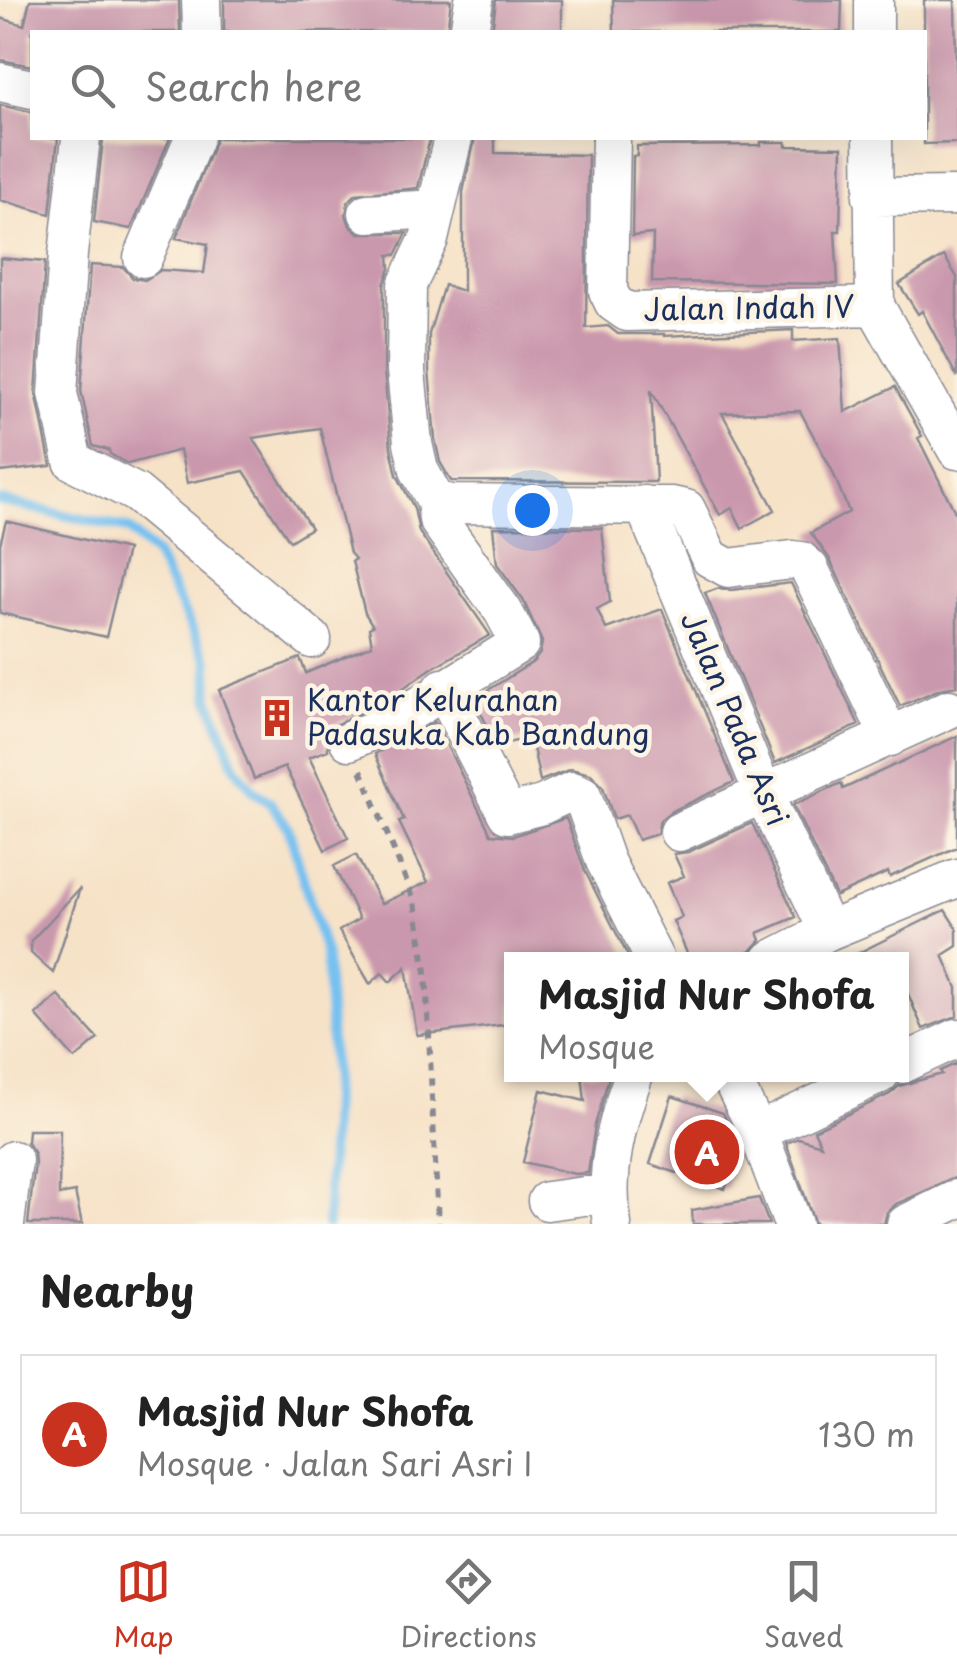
<!DOCTYPE html>
<meta charset="utf-8">
<style>
:root{--surface:#fff;--page:#f2f2f2;--text:#222;--muted:#767676;--line:#e0e0e0;--accent:#c8321e}
body{margin:0;font-family:"Playpen Sans",sans-serif;background:var(--page);color:var(--text)}
.you{position:absolute;left:532px;top:510px;width:35px;height:35px;margin:-25px;border:8px solid #fff;border-radius:50%;background:#1a73e8;box-shadow:0 0 0 15px #1a73e833}
.badge{display:grid;place-items:center;width:65px;height:65px;border-radius:50%;background:var(--accent);color:#fff;font-size:32px;font-weight:700}
.pin{position:absolute;translate:-50% -50%;border:5px solid #fff;box-shadow:0 2px 10px #0006}
.popup{position:absolute;left:504px;top:952px;width:405px;height:130px;box-sizing:border-box;display:grid;place-content:center;border-radius:0px;background:var(--surface);filter:drop-shadow(0 2px 8px #0005);font-size:32px;white-space:nowrap;color:var(--muted)}
.popup b{font-size:38px;color:var(--text)}
.popup::after{content:'';position:absolute;left:50%;top:100%;margin-left:-20px;border:20px solid transparent;border-top-color:var(--surface)}
.list{margin:0;padding:0;list-style:none}
h2{display:flex;justify-content:space-between;align-items:center;height:130px;margin:0;padding:0 40px;font-size:42px}
h2 small{font-size:32px;font-weight:400;color:var(--muted)}
.list li{display:grid;grid-template-columns:65px 1fr auto;gap:30px;align-items:center;box-sizing:border-box;height:160px;margin:0 20px 20px;padding:0 20px;border:2px solid var(--line);border-radius:0px}
.list b{display:block;font-size:38px;white-space:nowrap}
.list p{margin:0;font-size:32px;white-space:nowrap;color:var(--muted)}
.list em{font-size:32px;font-style:normal;color:var(--muted)}
.icon{flex:none;width:55px;height:55px;fill:none;stroke:currentColor;stroke-width:2;stroke-linecap:round;stroke-linejoin:round}
.map{position:relative;flex:none;width:957px;height:1224px;overflow:hidden}
.search{position:absolute;background:var(--surface);box-shadow:0 10px 40px #0002;left:30px;right:30px;top:30px;height:110px;display:flex;align-items:center;gap:25px;box-sizing:border-box;padding:0 35px;border-radius:0px;color:var(--muted);font-size:38px}
.sheet{height:310px;background:var(--surface)}
nav{display:flex;justify-content:space-around;align-items:center;box-sizing:border-box;height:140px;border-top:2px solid var(--line);background:var(--surface);font-size:28px;color:var(--muted)}
nav a{display:grid;justify-items:center;gap:5px}
nav .on{color:var(--accent)}
.map>svg:first-child{display:block}
</style>
<div class="map">
<svg width="957" height="1224" viewBox="0 0 957 1224">
<rect width="100%" height="100%" fill="#fcf5e5"/>
<filter id="ink" filterUnits="userSpaceOnUse"><feTurbulence type="fractalNoise" baseFrequency=".01" numOctaves="2"/><feDisplacementMap in="SourceGraphic" scale="20" xChannelSelector="R" yChannelSelector="G"/><feConvolveMatrix kernelMatrix="1 2 1 2 8 2 1 2 1" color-interpolation-filters="sRGB"/></filter>
<filter id="wash" filterUnits="userSpaceOnUse"><feTurbulence type="fractalNoise" baseFrequency=".0048" numOctaves="4" result="noise"/><feDisplacementMap in="SourceGraphic" scale="40" xChannelSelector="R" yChannelSelector="G"/><feGaussianBlur stdDeviation="2.25" result="paint"/><feColorMatrix in="noise" values="0 0 0 0 0 0 0 0 0 0 0 0 0 0 0 0 0 1.4 0 .05"/><feComposite in="paint" operator="in"/></filter>
<g filter="url(#wash)">
<rect width="100%" height="100%" fill="#f6e2c7"/>
<g fill="none" stroke-linecap="round" stroke-linejoin="round">
<path stroke="#77c1f0" stroke-width="10" d="M0,501L128,529L156,555L208,662L209,698L235,767L255,792L269,801L288,827L326,956L333,1075L327,1224"/>
</g>
<g id="blocks">
<path fill="#ca98ad" d="M30,0H179L180,32H32V66L0,60V18L24,25Z
M224,0H451L447,32H224Z
M496,0H562V32H492Z
M613,0H842L841,32H614Z
M924,0H955L957,143L924,144Z
M0,105L32,112V138H58L50,214L0,200Z
M103,138H170L131,229L94,222Z
M216,138H430L418,188L356,194L348,202L346,215L350,226L359,233H407L396,255H389L390,268L384,285V371L391,448L397,475L414,508L419,532L490,635L432,668L389,698L331,727L327,738L328,750L309,757L348,838L325,850L285,767L254,779L219,690L300,658L306,673L372,645L369,628L373,626L365,613L352,561L355,559L350,553L320,428L253,438L311,528L290,541L244,471L187,483L180,450L128,464L110,454L109,450L93,446L81,391L90,265L123,267L133,278L145,280L161,270L204,273L208,244L176,238Z
M475,138H495V153L588,155L586,328L608,326L618,334H664V336L793,330V341L840,338L845,412L895,387L922,436L918,438L957,516V686L940,689L900,706L829,558L811,533L849,512L832,470L800,411L722,413L775,510L742,528L732,508L720,515L651,390L656,482L451,481L440,462L435,439L429,370V334L444,285L463,291V192Z
M761,142H786V146L842,147L840,231H835L838,284L652,282L653,234L632,236L633,156H637V146L761,145Z
M944,256L957,277V377L922,311L918,314L899,284Z
M0,258L45,262L36,392L51,466L0,472Z
M6,521L127,550L106,637L0,613V544Z
M493,527L602,528L610,602L597,609L606,629L662,609L734,782L670,812L660,820L657,834L638,840L627,815L614,819L603,787L591,774L571,769L540,781L531,738L497,745L474,699L533,662L540,653L542,642L523,600L497,564Z
M791,583L859,725L775,763L705,593L719,588L731,590Z
M435,722L491,834L513,836L566,818L585,871L630,960H512V1024L417,1035L406,967L390,982L382,973L370,984L339,931L359,919L334,866L356,855L381,904L428,882L399,822L404,820L375,754Z
M957,736V847L890,877L888,872L836,896L793,805L841,783L843,789Z
M752,823L796,917L758,933L761,940L751,951L731,960H690L673,921L682,917L667,883L684,876L674,854L688,852Z
M80,888L53,973L31,953V941Z
M945,910L957,929V946L943,955L957,988V1016L923,1029L902,980V960H844Z
M58,995L98,1039L75,1059L36,1015Z
M957,1063V1177L896,1204L887,1212L884,1224H815L786,1143L799,1138L821,1145L814,1130L890,1094L899,1086L942,1074L940,1071Z
M582,1074H610L595,1125L588,1173L575,1174L523,1162L541,1090L585,1101Z
M672,1096L723,1113L740,1147L725,1189L650,1164Z
M28,1130H60L59,1195L75,1192L82,1224H28L35,1163L34,1152L27,1143Z
M759,1198L769,1224H693L692,1210Z"/>
</g>
</g>
<g filter="url(#ink)">
<use href="#blocks" fill-opacity="0" stroke="#888892" stroke-width="2.5"/>
<g fill="none" stroke-linecap="round" stroke-linejoin="round">
<g stroke="#888892" stroke-width="41">
<path id="minor" d="M201,0L202,32
M469,32L474,0
M874,32V0
M0,82L32,89
M81,138L68,254L58,393L73,461L136,493L312,639
M611,138L608,291L614,303L627,312L875,306
M873,138L875,306L957,450
M872,197L957,196
M368,213L436,209
M143,258L194,138
M436,501L451,504L672,506L686,509L710,558
M644,505L764,795L828,931
M710,558L728,568L792,560L801,561L809,568L890,737
M443,688L507,814L542,805L572,791L582,795L605,861L655,960
M349,741L400,718L520,643L503,611L438,520L436,501L419,470L413,443L406,371L407,285L429,239L453,138
M679,832L949,709
M771,960L828,931L957,878
M902,1064L957,1038
M729,1074L758,1132L793,1224
M758,1132L880,1074
M547,1201L607,1193
M5,1224L13,1160
M612,1224C604,1172 616,1124 634,1074
M906,1224L957,1199"/>
</g>
<path stroke="#888892" stroke-width="6" stroke-dasharray="8 8" stroke-linecap="butt" d="M361,770L415,902L426,972L438,1224"/>
<use href="#minor" stroke="#fff" stroke-width="38"/>
</g>
</g>
<defs>
<g id="building-bare" transform="scale(3)"><path d="M-4-6H4V6H1V3H-1V6H-4ZM-2.5-4.3h1.7v1.8h-1.7ZM.8-4.3h1.7v1.8H.8ZM-2.5-1h1.7V.8h-1.7ZM.8-1h1.7V.8H.8Z" fill="#c8321e" stroke="#fcf5e5" stroke-width="2.5" paint-order="stroke"/></g>
</defs>
<g fill-rule="evenodd">
<use href="#building-bare" x="277" y="718"/>
</g>
<g text-anchor="middle" stroke-width="9" stroke-linejoin="round" paint-order="stroke">
<g font-size="30" fill="#1b2f5e" stroke="#fcf5e5">
<text transform="translate(749 309) rotate(-1)" y="10">Jalan Indah IV</text>
<text transform="translate(734 719) rotate(67)" y="10">Jalan Pada Asri</text>
</g>
<g font-size="30" fill="#1b2f5e" stroke="#fcf5e5" text-anchor="start">
<text x="307" y="711">Kantor Kelurahan<tspan x="307" dy="34">Padasuka Kab Bandung</tspan></text>
</g>
</g>
</svg>
<div class="you"></div>
<div class="pin badge" style="left:707px;top:1152px">A</div>
<div class="popup"><b>Masjid Nur Shofa</b>Mosque</div>
<div class="search"><svg class="icon" aria-label="search" viewBox="0 0 24 24"><circle cx="10" cy="10" r="6"/><path d="M15 15l6 6"/></svg>Search here</div>
</div>
<section class="sheet">
<h2>Nearby<small></small></h2>
<ul class="list">
<li><span class="badge">A</span><div><b>Masjid Nur Shofa</b><p>Mosque · Jalan Sari Asri I</p></div><em>130 m</em></li>
</ul>
</section>
<nav>
<a class="on"><svg class="icon" aria-label="map" viewBox="0 0 24 24"><path d="M3 6l6-2 6 2 6-2v14l-6 2-6-2-6 2zM9 4v14M15 6v14"/></svg>Map</a>
<a><svg class="icon" aria-label="directions" viewBox="0 0 24 24"><path d="M12 3l9 9-9 9-9-9zM9 14v-3h6M13 9l2 2-2 2"/></svg>Directions</a>
<a><svg class="icon" aria-label="saved" viewBox="0 0 24 24"><path d="M7 4h10v16l-5-4-5 4z"/></svg>Saved</a>
</nav>
